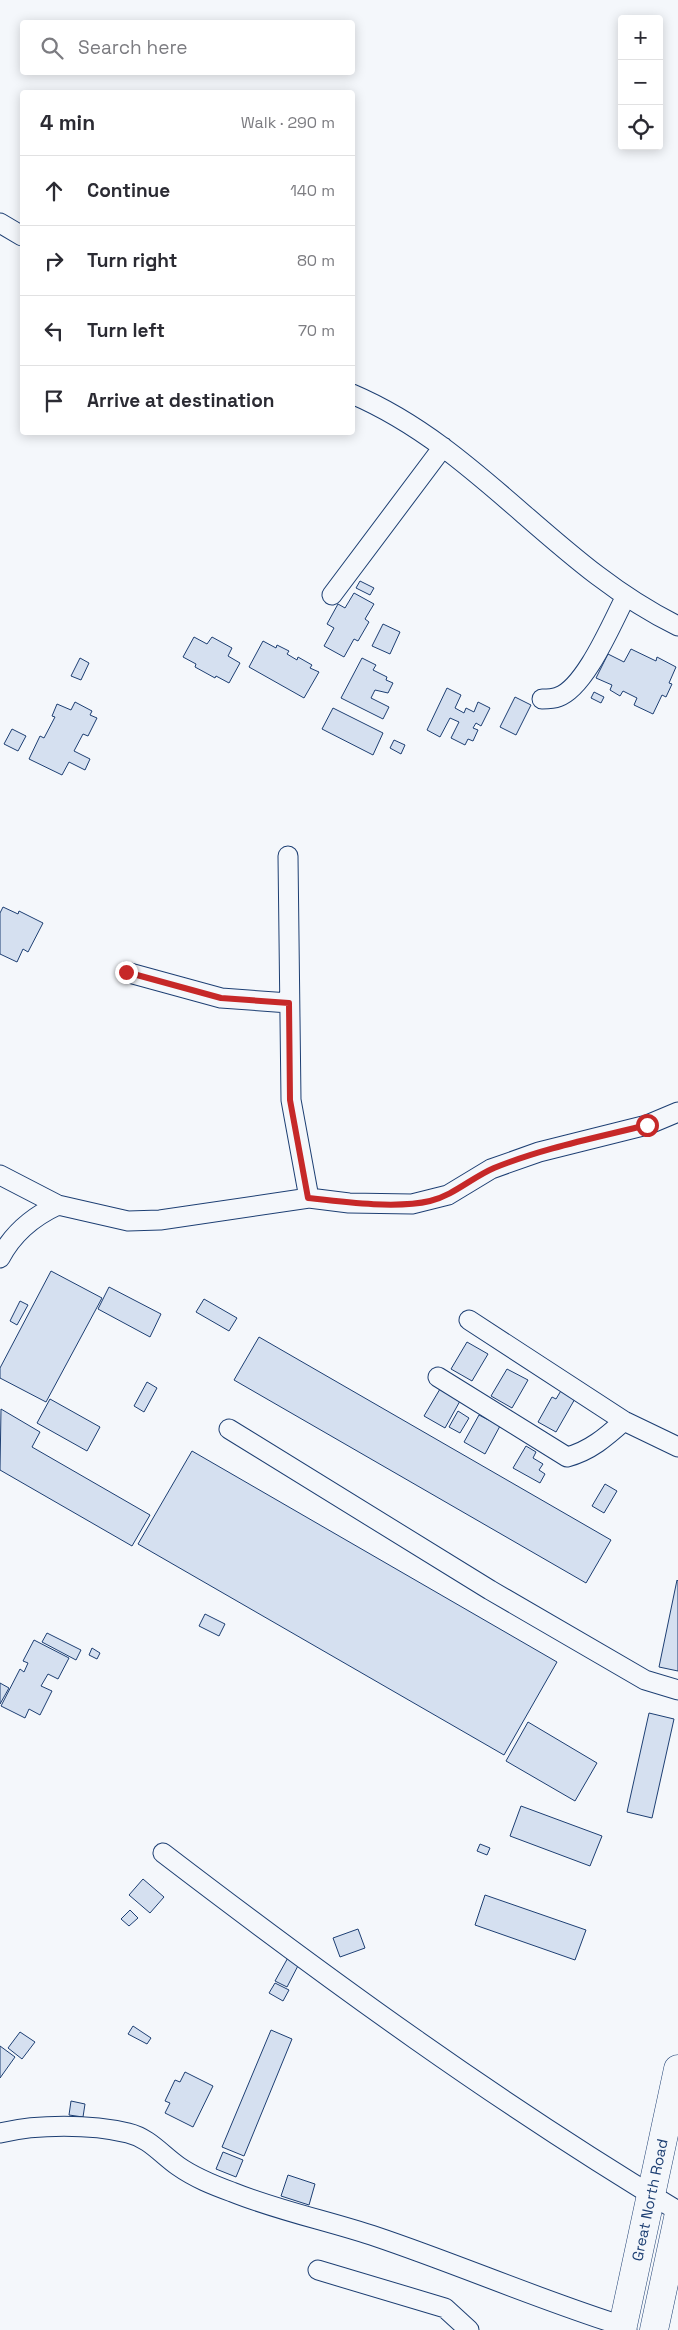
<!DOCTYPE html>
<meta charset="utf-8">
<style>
:root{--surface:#fff;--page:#f2f2f3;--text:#2b2b33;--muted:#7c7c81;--line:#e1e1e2}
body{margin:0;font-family:"Space Grotesk",sans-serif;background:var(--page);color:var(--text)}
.controls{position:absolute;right:15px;top:15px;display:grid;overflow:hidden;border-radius:5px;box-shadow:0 2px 12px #0003}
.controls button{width:45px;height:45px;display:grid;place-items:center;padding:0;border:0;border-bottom:1px solid var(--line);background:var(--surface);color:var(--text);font:25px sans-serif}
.stop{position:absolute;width:15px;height:15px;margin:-11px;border:4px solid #c62828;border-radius:50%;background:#fff}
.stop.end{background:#c62828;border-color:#fff;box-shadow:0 1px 5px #0008}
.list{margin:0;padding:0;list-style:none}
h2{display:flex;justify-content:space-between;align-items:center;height:65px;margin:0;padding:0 20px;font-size:21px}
h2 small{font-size:16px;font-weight:400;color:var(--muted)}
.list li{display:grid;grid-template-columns:32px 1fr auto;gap:15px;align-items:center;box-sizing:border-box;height:70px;padding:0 20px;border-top:1px solid var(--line)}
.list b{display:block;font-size:19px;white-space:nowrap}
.list em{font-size:16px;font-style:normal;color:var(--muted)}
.icon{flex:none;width:28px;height:28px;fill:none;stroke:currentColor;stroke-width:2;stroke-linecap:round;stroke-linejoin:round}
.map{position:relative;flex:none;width:678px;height:2330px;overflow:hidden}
.search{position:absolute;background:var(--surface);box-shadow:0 2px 12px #0003;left:20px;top:20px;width:335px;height:55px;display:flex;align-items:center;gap:12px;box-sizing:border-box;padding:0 18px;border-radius:5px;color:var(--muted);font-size:19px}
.panel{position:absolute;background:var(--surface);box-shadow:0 2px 12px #0003;left:20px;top:90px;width:335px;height:345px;border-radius:5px}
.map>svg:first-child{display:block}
</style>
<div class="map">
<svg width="678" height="2330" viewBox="0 0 678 2330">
<rect width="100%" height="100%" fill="#f4f7fb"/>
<path fill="#d5e0f0" stroke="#1d3f73" d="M360,581L374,588L370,595L356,588Z
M354,593L374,604L365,619L369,622L358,641L354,639L344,657L324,646L334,628L327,624L338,604L345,608Z
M383,624L400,632L390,654L372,646Z
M194,637L207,644L212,637L232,648L228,656L240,663L229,683L216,676L215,678L195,667L196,664L183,657Z
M263,641L276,648L277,645L289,651L287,654L297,660L298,657L312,665L310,668L319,672L304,698L249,667Z
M631,649L656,661L657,657L676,667L669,683L672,684L666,697L662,695L653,714L634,705L637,698L623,691L620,696L610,690L612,685L596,678L608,654L624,662Z
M80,658L89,663L81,680L71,676Z
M362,658L376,665L373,670L387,677L386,680L393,683L388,693L375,690L371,698L389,707L383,719L341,698Z
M447,688L461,695L455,708L464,713L466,708L474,712L478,702L490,708L481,726L476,723L473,728L478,730L473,741L468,739L465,745L451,738L459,722L450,718L440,737L427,730Z
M594,692L604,697L601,703L591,698Z
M515,697L531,705L516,735L500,727Z
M75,702L92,711L90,715L97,718L88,736L83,734L74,751L90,759L85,770L69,762L62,775L29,759L40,736L44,738L55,717L52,716L57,704L71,710Z
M333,708L383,733L373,755L322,729Z
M12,729L26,736L18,751L4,744Z
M394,740L405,745L401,754L390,748Z
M3,907L18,914L19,911L43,923L28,952L23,949L17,962L0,954V913Z
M51,1271L102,1298L46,1402L0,1378V1368Z
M109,1287L161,1314L150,1337L98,1309Z
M204,1299L237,1318L229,1331L196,1312Z
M20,1301L28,1305L17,1325L10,1321Z
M259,1337L611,1540L586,1583L234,1380Z
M467,1342L488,1354L472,1381L451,1369Z
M507,1369L528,1380L512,1408L491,1396Z
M147,1382L157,1388L144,1412L134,1406Z
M440,1389L460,1401L445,1428L424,1416Z
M562,1389L576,1397L556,1432L538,1422L552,1397L556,1399Z
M50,1399L100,1427L87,1451L37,1423Z
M1,1409L40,1432L32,1447L150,1515L132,1546L0,1470Z
M458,1411L469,1418L460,1433L449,1427Z
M479,1415L500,1426L485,1454L464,1442Z
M526,1446L536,1452L533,1458L543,1464L539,1470L545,1474L540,1483L513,1468Z
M192,1451L557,1662L504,1755L138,1544Z
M605,1484L617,1491L604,1513L592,1506Z
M677,1580L678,1581V1671L659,1667Z
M205,1614L225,1624L219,1636L199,1626Z
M47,1633L81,1650L76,1660L42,1642Z
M34,1640L69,1658L58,1679L48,1674L41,1686L52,1691L40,1715L29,1709L25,1718L1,1706L20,1669L24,1672L28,1663L23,1661Z
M92,1648L100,1653L97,1659L89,1655Z
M0,1683L9,1688L0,1704Z
M649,1713L674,1719L652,1818L627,1812Z
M528,1722L597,1763L575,1801L506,1761Z
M521,1806L602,1836L590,1866L510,1836Z
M480,1844L490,1848L487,1855L477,1851Z
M143,1879L164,1897L150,1913L129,1895Z
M485,1895L586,1930L575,1960L475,1925Z
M130,1910L138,1918L129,1926L121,1919Z
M358,1929L365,1948L340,1957L333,1938Z
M290,1954L301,1960L287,1987L275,1981Z
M275,1983L289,1990L283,2001L269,1993Z
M133,2026L151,2038L147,2044L128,2034Z
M271,2030L292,2039L244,2156L222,2147Z
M20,2032L35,2042L22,2059L8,2048Z
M0,2046L15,2057L0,2078Z
M185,2072L213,2086L193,2127L165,2113L170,2103L165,2101L175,2080L180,2082Z
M71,2101L85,2104L83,2117L69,2115Z
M223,2152L243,2160L236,2177L216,2169Z
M288,2175L315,2184L309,2205L281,2196Z"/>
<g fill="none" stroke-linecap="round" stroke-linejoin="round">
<g stroke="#1d3f73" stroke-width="21">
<path id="minor" d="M0,223L22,236
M352,394C479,448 556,567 678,626
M332,595L443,447
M542,699C547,699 553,699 558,697C585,688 612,623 625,598
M288,856L291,1100L309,1198
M126,972L221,998L289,1003
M0,1175L58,1205L128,1221L160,1220L309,1198L349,1203L412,1204L448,1195L491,1169L539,1152L647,1125L678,1112
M0,1258C13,1233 32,1217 58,1205
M469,1320L624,1421L678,1447
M438,1377L567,1457C590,1451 606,1437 624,1421
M229,1429L490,1590L645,1680L678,1690
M163,1853C329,1980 498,2103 678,2211
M0,2133C37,2124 91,2124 128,2133C149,2138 161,2154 178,2166C195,2178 213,2185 232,2192C279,2211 329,2221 377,2237C460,2265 540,2300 623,2326L627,2330
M318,2270L445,2308L469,2330"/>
</g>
<g stroke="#1d3f73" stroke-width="29">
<path id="highway" d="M622,2330L678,2069
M654,2330L678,2218"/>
</g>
<use href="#minor" stroke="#f4f7fb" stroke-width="19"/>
<use href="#highway" stroke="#f4f7fb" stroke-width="28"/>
</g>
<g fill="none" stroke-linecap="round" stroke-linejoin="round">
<path stroke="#c62828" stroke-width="6" d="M126,972L221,998L289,1003L290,1100L308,1198C343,1202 396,1209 430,1201C454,1195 471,1178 494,1168C543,1148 595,1138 647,1125"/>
</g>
<g text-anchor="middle" stroke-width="4" stroke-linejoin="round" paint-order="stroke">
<g font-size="15" fill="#1d3f73" stroke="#f4f7fb">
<text transform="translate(650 2200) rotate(-78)" y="5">Great North Road</text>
</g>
</g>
</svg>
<div class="controls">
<button>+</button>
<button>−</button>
<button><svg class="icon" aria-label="locate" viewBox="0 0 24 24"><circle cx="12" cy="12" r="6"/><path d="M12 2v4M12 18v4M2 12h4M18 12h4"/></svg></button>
</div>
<div class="stop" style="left:647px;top:1125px"></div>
<div class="stop end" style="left:126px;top:972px"></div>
<div class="search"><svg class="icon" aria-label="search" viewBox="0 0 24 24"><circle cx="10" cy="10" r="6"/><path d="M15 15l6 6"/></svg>Search here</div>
<section class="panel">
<h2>4 min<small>Walk · 290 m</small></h2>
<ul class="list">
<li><svg class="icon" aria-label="ahead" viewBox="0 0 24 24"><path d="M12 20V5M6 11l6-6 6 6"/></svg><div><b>Continue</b></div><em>140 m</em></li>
<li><svg class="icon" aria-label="right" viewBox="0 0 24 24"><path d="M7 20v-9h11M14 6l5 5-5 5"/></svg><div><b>Turn right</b></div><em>80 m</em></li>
<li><svg class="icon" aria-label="left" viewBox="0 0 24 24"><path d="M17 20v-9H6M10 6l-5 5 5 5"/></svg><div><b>Turn left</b></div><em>70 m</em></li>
<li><svg class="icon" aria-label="arrive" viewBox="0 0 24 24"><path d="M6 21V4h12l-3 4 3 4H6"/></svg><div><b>Arrive at destination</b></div></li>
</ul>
</section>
</div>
